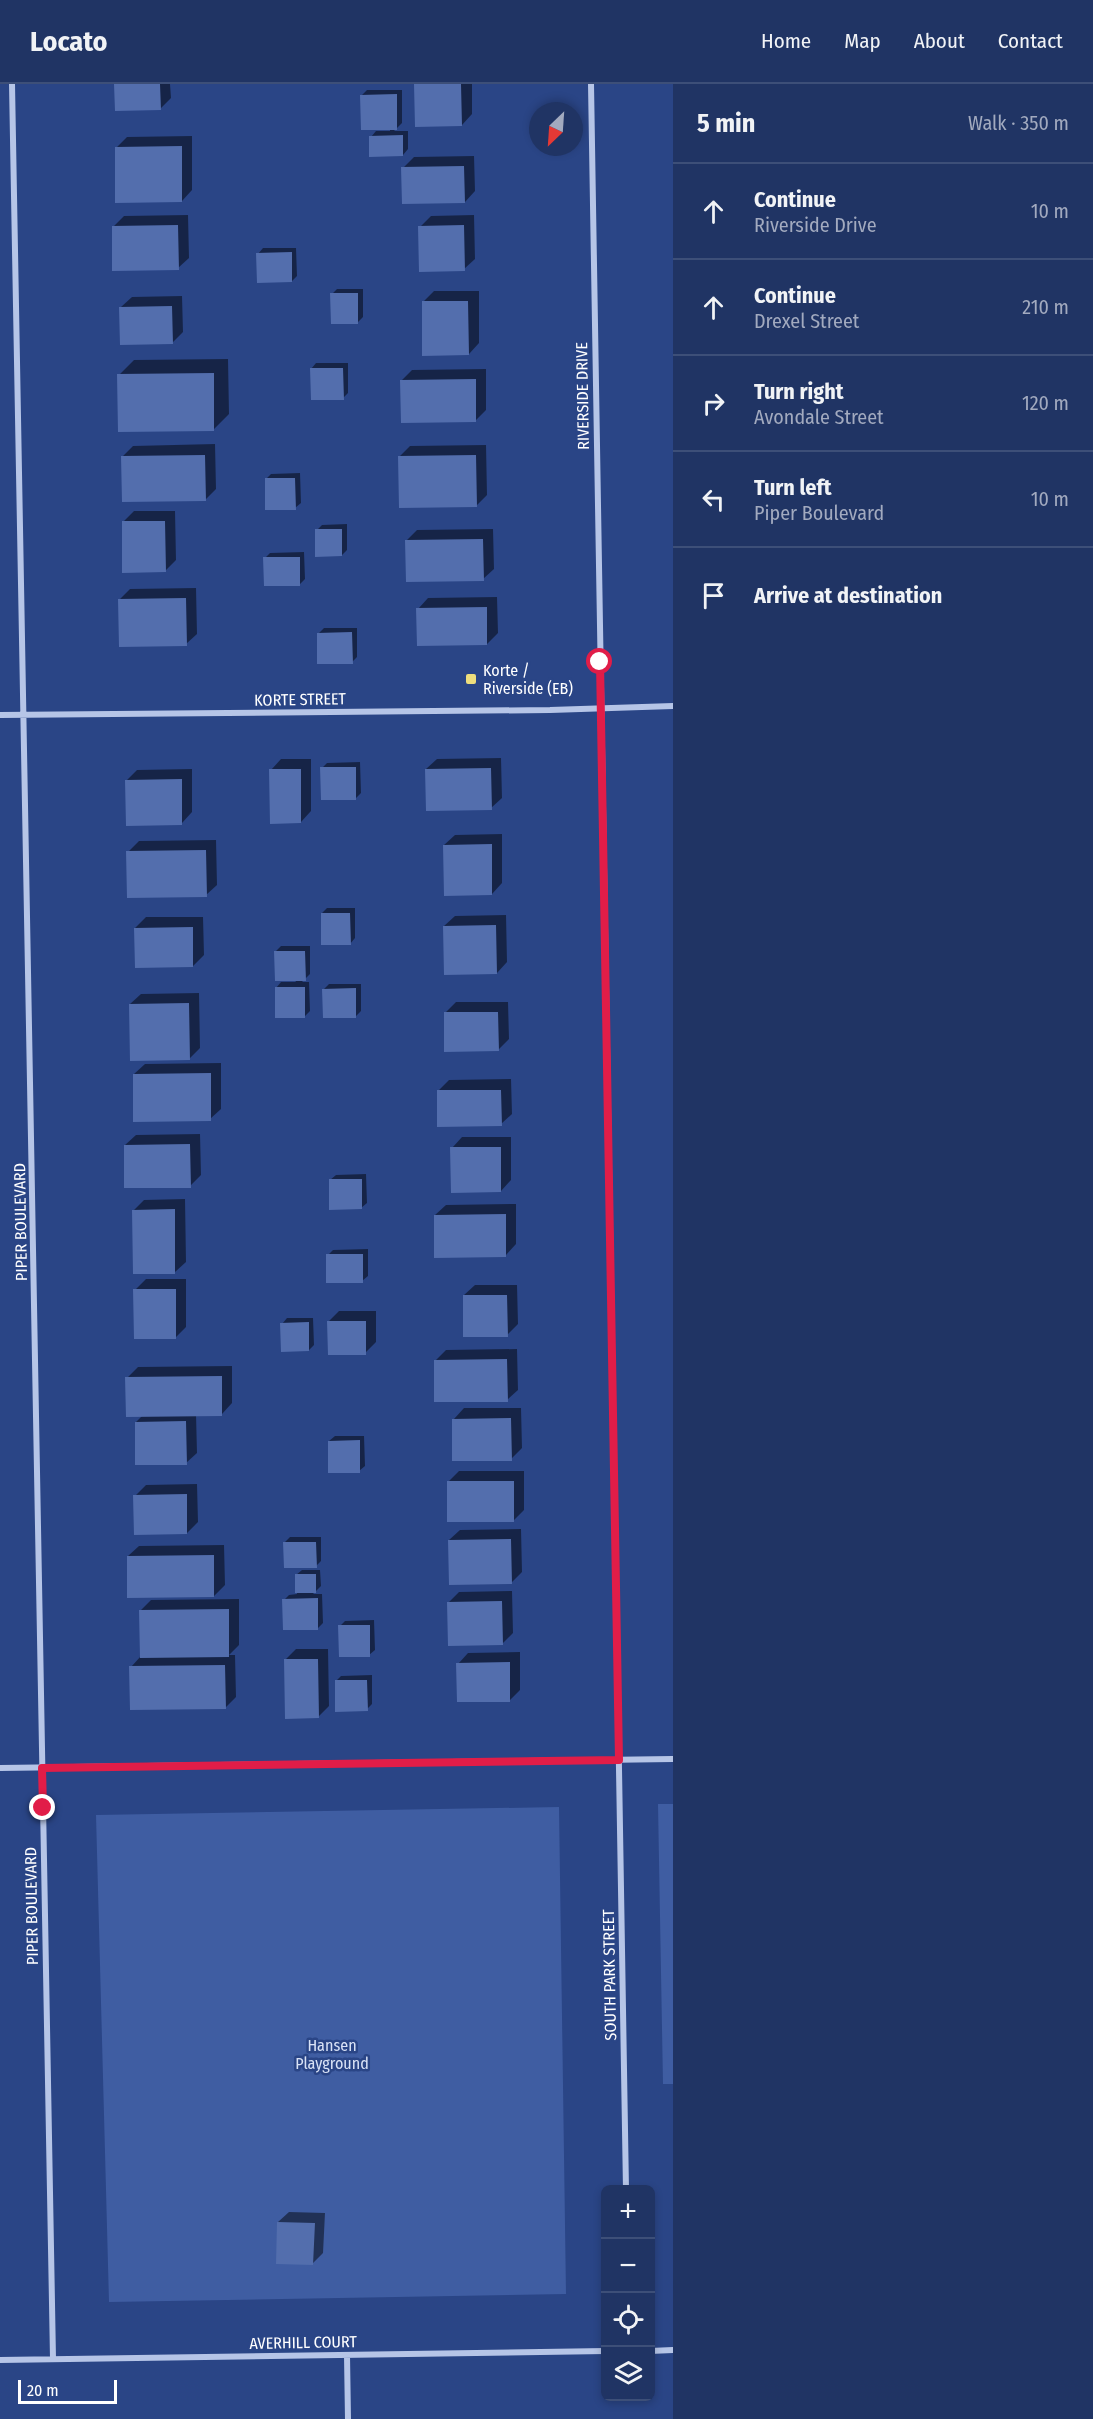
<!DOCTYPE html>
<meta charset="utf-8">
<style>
:root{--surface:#203464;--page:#283c6a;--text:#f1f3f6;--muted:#a2aabf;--line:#3d4f78}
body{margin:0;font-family:"Fira Sans Condensed",sans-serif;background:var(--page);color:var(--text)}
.controls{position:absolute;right:18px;bottom:18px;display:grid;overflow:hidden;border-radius:9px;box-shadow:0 3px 9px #0003}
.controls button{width:54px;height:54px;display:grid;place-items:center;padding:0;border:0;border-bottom:2px solid var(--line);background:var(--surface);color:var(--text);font:30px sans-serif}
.compass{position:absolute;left:529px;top:18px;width:54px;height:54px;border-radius:50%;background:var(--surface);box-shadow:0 3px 9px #0003;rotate:205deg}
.scale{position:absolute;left:18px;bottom:15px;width:99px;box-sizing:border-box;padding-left:6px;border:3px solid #fff;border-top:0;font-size:16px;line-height:21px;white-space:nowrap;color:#fff;-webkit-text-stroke:4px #2a4586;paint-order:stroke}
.stop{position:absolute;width:18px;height:18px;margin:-14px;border:4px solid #e11d48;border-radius:50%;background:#fff}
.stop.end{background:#e11d48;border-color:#fff;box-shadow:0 2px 6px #0008}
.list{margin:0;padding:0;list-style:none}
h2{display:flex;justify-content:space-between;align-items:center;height:78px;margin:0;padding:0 24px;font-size:26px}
h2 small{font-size:20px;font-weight:400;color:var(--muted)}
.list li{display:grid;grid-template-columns:39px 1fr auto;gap:18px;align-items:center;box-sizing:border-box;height:96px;padding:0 24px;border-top:2px solid var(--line)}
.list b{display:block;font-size:22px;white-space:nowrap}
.list p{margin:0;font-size:20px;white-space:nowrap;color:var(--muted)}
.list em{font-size:20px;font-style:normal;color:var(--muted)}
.icon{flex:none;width:33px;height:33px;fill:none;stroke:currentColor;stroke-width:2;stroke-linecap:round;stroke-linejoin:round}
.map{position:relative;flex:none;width:673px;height:2335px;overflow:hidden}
header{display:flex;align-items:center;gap:36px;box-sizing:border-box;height:84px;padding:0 30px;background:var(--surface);border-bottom:2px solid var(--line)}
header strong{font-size:28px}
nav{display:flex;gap:33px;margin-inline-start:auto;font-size:21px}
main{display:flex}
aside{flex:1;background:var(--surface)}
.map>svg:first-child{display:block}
</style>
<header>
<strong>Locato</strong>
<nav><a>Home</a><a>Map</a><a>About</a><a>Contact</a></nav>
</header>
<main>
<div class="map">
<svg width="673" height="2335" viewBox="0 0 673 2335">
<rect width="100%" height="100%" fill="#2a4586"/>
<path fill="#3f5da2" d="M658,1720H673V2000H663Z
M559,1723L566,2210L109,2218L96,1731Z"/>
<path fill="#0007" d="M116,0H170L171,14L160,25Z
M415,0H472V30L462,41Z
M367,6H402V39L394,47H408V65L403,71L371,53L376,47H390V44L362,11Z
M192,52V106L182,117L116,64L127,53Z
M474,72L475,107L465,118L403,84L414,73Z
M188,131L189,174L178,184L113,143L124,132Z
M474,131L475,175L464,185L420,143L431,132Z
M263,164H296L297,192L292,197L258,170Z
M337,205H363V233L358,238L332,210Z
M434,207H479V259L469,270L423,218Z
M182,212L183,248L172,259L121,223L132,213Z
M228,275L229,330L214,345L119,291L134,276Z
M316,279H348V309L343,314L311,285Z
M486,285V326L476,336L402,296L412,286Z
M215,360L216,405L205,416L123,372L133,362Z
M486,361L487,411L476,422L400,372L410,362Z
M300,389L301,419L295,424L266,395L271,390Z
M134,427H175L176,476L165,487L123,438Z
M347,440V466L342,471L317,446L322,441Z
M493,445L494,485L483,495L406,457L417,446Z
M304,468L305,495L299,501L265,474L270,469Z
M196,504L197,550L186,560L120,515L130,505Z
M497,513L498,549L487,560L418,525L428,514Z
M324,544H357V573L352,578L318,550Z
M501,674L502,714L491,724L426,685L437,675Z
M281,675H311V727L301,738L271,686Z
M360,678L361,709L356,714L322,684L327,679Z
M192,685V728L182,739L126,697L137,686Z
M502,750V799L492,810L444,761L455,751Z
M216,756L217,801L206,811L128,768L139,757Z
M327,824H355V854L350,860L322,829Z
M506,831L507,878L497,889L444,842L455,832Z
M146,833H203L204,871L193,882L135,844Z
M281,862H310V890L302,898H309L310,927L305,932L276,904L281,898H296L276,867Z
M329,900H361V927L356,932L324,905Z
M199,909L200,964L189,975L130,920L141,910Z
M456,918H508L509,955L498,966L445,929Z
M221,979V1025L210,1035L134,990L145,980Z
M511,995L512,1030L501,1040L438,1007L449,996Z
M200,1050L201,1091L190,1102L125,1061L136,1051Z
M462,1053H511V1096L501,1107L452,1064Z
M366,1090L367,1119L361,1124L330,1096L336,1091Z
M185,1115L186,1178L175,1188L134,1126L144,1116Z
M516,1120V1160L506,1171L435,1131L446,1121Z
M368,1165V1192L362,1197L328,1171L333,1166Z
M146,1195H186V1243L176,1253L135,1206Z
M475,1201H517L518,1240L507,1251L464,1211Z
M339,1227H376V1258L365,1269L328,1238Z
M287,1234H313L314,1261L309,1266L282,1240Z
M517,1265L518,1306L507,1316L435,1277L446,1266Z
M232,1282V1319L222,1330H196L197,1369L186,1379L136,1338L143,1331L127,1294L138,1283Z
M464,1324H521L522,1364L511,1375L454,1335Z
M335,1352H364L365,1382L359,1387L329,1357Z
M459,1387H524V1426L514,1436L448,1398Z
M197,1400L198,1438L187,1449L135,1412L146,1401Z
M521,1445L522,1488L511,1499L449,1456L460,1446Z
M290,1453H321V1477L316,1482L285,1458Z
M224,1461L225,1501L214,1512L128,1472L139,1462Z
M302,1486H320L321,1502L313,1510H322L323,1539L318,1544L284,1516L289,1511L297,1510L296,1491Z
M512,1507L513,1549L502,1560L449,1518L459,1508Z
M239,1515V1561L229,1571H235L236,1613L225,1624L131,1583L141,1572V1526L151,1516Z
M374,1536L375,1566L369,1571L340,1542L345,1537Z
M296,1565H328L329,1622L318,1633L285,1576Z
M520,1568V1606L510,1616L458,1580L468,1569Z
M372,1591V1620L367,1625L336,1597L341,1592Z
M289,2128L325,2129L323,2169L313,2179L278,2138Z"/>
<path fill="#536ead" d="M114,0H160L161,26L115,27Z
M414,0H461L462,42L415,43Z
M397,10V46H361L360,11Z
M403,51V72L369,73V52Z
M182,62V118L115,119V63Z
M464,82L465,119L402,120L401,83Z
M178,141L179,186L112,187V142Z
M464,141L465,187L419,188L418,142Z
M292,168V198L257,199L256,169Z
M330,209H358V240H331Z
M422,217H468L469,271L422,272Z
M172,222L173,260L120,261L119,223Z
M310,284H343L344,316H311Z
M214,289V347L118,348L117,290Z
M476,295V338L401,339L400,296Z
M205,371L206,417L122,418L121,372Z
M476,371L477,423L399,424L398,372Z
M265,394H295L296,426H265Z
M122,437H165L166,488L122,489Z
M315,445H342V472L315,473Z
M483,455L484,497L406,498L405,456Z
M263,473H300V502H264Z
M186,514L187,562L119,563L118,515Z
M487,523V561L417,562L416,524Z
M352,548L353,580H317V549Z
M320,683H356V716H321Z
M491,684L492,726L426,727L425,685Z
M269,685H301V739L270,740Z
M182,695V741L126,742L125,696Z
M492,760V811L444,812L443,761Z
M206,766L207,813L127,814L126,767Z
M321,829H350L351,861H321Z
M496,841L497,890L444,891L443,842Z
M193,843V883L135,884L134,844Z
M274,867H305L306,897H275Z
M275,903H305V934H275Z
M356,904V934H323L322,905Z
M189,919L190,976L130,977L129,920Z
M444,928H498L499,967L444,968Z
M211,989V1037L133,1038V990Z
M437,1006H501L502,1042L437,1043Z
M190,1060L191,1104H124V1061Z
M450,1063H501V1108L451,1109Z
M329,1095H362V1125L329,1126Z
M175,1125V1190H133L132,1126Z
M506,1130V1173L434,1174V1131Z
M326,1170H363V1199H326Z
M133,1205H176V1255H134Z
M463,1211H507L508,1253H463Z
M327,1237H366V1271H328Z
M309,1238V1267L281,1268L280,1239Z
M507,1275L508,1318H434V1276Z
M222,1292V1332L126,1333L125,1293Z
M511,1334L512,1377H452V1335Z
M186,1337L187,1381H135V1338Z
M360,1356V1389H328V1357Z
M447,1397H514V1438H447Z
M187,1410V1450L134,1451L133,1411Z
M511,1455L512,1500L449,1501L448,1456Z
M283,1458H316L317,1484H284Z
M214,1471V1513L127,1514V1472Z
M295,1490H316V1509H295Z
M318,1514V1546H283L282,1515Z
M502,1517L503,1561L448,1562L447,1518Z
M229,1525V1573L140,1574L139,1526Z
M338,1541H370V1573H339Z
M284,1575H318L319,1634L285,1635Z
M510,1578V1618H457L456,1579Z
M225,1581L226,1625L130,1626L129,1582Z
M335,1596H367L368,1627L335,1628Z
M277,2138L315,2139L313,2181L276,2180Z"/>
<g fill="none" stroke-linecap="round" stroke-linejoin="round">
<path stroke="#b6c5e7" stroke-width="6" d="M12,0L53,2275
M591,0L626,2106
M0,631L550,626L673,622
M0,1684L673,1675
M650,2267L673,2266
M347,2271L348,2335
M0,2276L606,2267"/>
</g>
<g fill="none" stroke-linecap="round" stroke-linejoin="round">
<path stroke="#e11d48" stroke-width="8" d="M43,1724L42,1684L619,1676L600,578"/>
</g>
<rect fill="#eede7d" stroke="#2a4586" stroke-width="2" x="465" y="589" width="12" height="12" rx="3"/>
<g text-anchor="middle" stroke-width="5" stroke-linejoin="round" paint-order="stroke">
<g font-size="16" fill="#fff" stroke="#2a4586">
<text transform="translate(582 312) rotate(-91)" y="6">RIVERSIDE DRIVE</text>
<text transform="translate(300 615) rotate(-1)" y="6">KORTE STREET</text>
<text transform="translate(20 1138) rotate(-91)" y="6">PIPER BOULEVARD</text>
<text transform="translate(31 1822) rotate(-91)" y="6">PIPER BOULEVARD</text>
<text transform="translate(609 1891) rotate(-91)" y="6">SOUTH PARK STREET</text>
<text transform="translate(303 2258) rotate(-1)" y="6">AVERHILL COURT</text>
</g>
<g font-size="16" fill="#fff" stroke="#2a4586" text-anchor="start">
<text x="483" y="592">Korte /<tspan x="483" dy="18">Riverside (EB)</tspan></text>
</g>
<g font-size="16" fill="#d9e2f6" stroke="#2a4586">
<text x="332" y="1967">Hansen<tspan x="332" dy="18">Playground</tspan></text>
</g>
</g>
</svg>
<div class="controls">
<button>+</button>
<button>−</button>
<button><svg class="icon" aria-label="locate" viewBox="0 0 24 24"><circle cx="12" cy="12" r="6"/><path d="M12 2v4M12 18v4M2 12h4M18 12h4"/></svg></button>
<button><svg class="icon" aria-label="layers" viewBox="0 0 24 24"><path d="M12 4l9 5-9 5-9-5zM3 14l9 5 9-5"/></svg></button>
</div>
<svg class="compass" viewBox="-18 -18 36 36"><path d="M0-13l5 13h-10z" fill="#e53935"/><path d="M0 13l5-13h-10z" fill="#a2aabf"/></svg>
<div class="scale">20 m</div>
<div class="stop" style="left:600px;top:578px"></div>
<div class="stop end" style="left:43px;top:1724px"></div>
</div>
<aside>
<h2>5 min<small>Walk · 350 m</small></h2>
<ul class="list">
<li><svg class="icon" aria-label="ahead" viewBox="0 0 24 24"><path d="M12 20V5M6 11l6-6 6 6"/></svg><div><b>Continue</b><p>Riverside Drive</p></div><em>10 m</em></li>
<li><svg class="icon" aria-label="ahead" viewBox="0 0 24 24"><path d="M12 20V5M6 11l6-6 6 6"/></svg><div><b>Continue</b><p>Drexel Street</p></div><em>210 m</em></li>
<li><svg class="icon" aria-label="right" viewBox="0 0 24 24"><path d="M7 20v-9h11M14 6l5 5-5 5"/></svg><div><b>Turn right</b><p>Avondale Street</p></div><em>120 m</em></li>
<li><svg class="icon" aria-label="left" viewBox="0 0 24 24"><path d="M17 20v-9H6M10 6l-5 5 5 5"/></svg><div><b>Turn left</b><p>Piper Boulevard</p></div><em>10 m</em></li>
<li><svg class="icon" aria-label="arrive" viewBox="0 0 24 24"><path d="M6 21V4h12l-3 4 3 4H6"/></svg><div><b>Arrive at destination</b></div></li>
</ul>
</aside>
</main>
